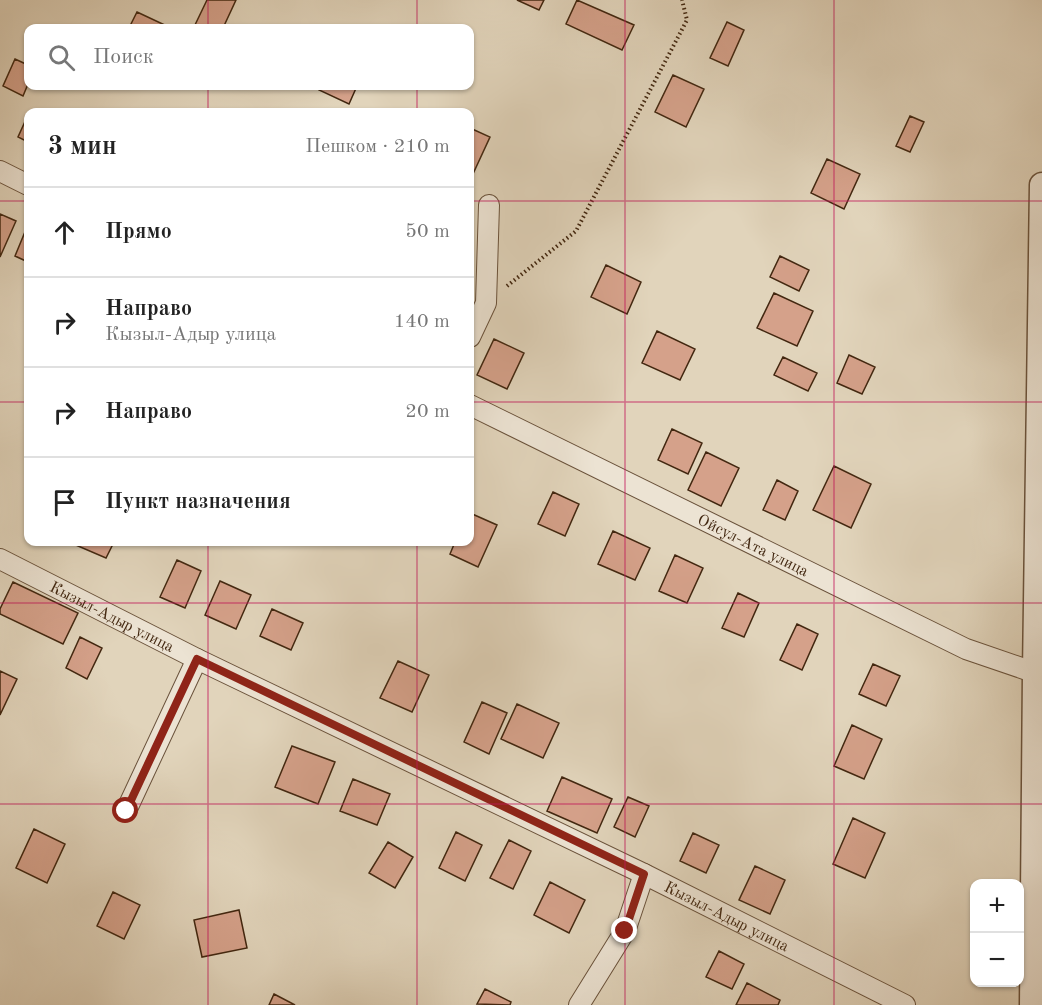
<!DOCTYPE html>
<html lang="ru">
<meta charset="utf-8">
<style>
:root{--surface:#fff;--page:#f2f2f2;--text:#222;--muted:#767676;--line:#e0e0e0}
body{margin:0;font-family:"Old Standard TT",serif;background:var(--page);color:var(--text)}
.controls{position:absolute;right:18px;bottom:18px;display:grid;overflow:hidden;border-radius:12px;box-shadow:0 2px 4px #0004}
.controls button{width:54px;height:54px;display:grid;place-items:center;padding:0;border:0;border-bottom:2px solid var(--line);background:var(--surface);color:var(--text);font:30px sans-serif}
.stop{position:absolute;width:18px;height:18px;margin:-14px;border:4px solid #8f2418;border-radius:50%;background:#fff}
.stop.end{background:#8f2418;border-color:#fff;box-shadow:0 2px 6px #0008}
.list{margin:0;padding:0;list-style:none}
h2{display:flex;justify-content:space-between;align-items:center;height:78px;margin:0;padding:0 24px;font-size:26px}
h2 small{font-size:20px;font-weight:400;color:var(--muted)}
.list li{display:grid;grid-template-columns:39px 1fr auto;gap:18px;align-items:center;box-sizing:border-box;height:90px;padding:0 24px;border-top:2px solid var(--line)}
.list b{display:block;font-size:22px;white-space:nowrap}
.list p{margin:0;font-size:20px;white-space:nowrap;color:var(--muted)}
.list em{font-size:20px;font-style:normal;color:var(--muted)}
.icon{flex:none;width:33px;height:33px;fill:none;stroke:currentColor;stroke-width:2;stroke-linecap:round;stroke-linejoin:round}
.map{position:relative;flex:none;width:1042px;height:1005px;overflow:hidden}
.search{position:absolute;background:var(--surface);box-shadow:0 2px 4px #0004;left:24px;top:24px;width:450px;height:66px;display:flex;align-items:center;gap:15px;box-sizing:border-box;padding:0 21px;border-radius:12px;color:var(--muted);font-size:22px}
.panel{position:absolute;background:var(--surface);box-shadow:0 2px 4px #0004;left:24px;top:108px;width:450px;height:438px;border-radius:12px}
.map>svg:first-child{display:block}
</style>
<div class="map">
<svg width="1042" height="1005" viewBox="0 0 1042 1005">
<rect width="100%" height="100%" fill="#e1d4bb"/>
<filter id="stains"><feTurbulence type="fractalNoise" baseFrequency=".00333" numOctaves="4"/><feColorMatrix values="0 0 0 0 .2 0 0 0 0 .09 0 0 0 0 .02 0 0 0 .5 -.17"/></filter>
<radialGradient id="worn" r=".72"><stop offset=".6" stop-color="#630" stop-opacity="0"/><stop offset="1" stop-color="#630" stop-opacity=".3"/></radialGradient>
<path fill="#d5a18a" stroke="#422710" stroke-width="1.5" d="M207,0H236L223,28H197L194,27Z
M517,0H544L539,10Z
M577,0L634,25L622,50L566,24Z
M137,12L169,27V28H129Z
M727,22L744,30L728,66L710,58Z
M15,59L28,65V84L23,96L3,86Z
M673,75L704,89L686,127L655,112Z
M321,86H357L349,104L319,90Z
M28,115V142L18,137Z
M910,116L924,122L910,152L896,146Z
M470,128L490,137L472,176L470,175Z
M827,159L860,174L844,209L811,193Z
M0,214L16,221L0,257Z
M27,227H28V262L15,256Z
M780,256L809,270L799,291L770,277Z
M606,265L641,282L627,314L591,297Z
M774,293L813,311L797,346L757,328Z
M657,331L695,349L680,380L642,363Z
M494,339L524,353L507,389L477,375Z
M849,355L875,367L862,394L837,383Z
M783,357L817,373L808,391L774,375Z
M672,429L702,443L688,474L658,460Z
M706,452L739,468L721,506L688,490Z
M834,466L871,484L851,528L813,510Z
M777,480L798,491L785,520L763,510Z
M553,492L579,504L565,536L538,524Z
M470,513L497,525L478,567L450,554L455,542H470Z
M613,531L650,548L635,580L598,564Z
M71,542H114L106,558L71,543Z
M675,555L703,568L687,603L659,591Z
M177,560L201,571L185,608L160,597Z
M220,581L251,595L236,629L205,615Z
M13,582L78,613L63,644L0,614V609Z
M738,593L759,603L744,637L722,628Z
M272,609L303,623L291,650L260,636Z
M797,624L818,634L802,670L780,660Z
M80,637L102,648L87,679L66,668Z
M398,661L429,675L412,712L380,698Z
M873,664L900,676L886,706L859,694Z
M0,671L17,679L0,715Z
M482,702L507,713L489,754L464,742Z
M517,704L559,723L543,758L501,739Z
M852,725L882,739L864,779L834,766Z
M292,746L335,762L318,804L275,787Z
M562,777L612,799L597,833L547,811Z
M353,779L390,794L377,825L340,811Z
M628,797L649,806L635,837L614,827Z
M853,818L885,833L865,878L833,864Z
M34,829L65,844L47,883L16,868Z
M456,832L482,845L465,881L439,868Z
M693,833L719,845L706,873L680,861Z
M509,840L531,851L513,889L490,878Z
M388,842L413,857L395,888L369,873Z
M755,866L785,880L770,914L739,900Z
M550,882L585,900L569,933L534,915Z
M113,892L140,905L124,939L97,926Z
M239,910L247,948L202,957L194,920Z
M719,951L744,964L732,989L706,977Z
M747,983L780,1000L778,1005H736Z
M485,989L511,1002L510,1005L477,1004Z
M274,994L295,1005H269Z"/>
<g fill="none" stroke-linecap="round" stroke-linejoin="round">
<g stroke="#6a523b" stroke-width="22">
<g id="minor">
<path d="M0,171L28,185"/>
<path d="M470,337L486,303L489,205"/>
<path id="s1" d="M470,405L966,649L1042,675"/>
<path id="s2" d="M0,559L197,659L644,874L905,1005"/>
<path d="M126,811L197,659"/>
<path d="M579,1005L625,931L644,874"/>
</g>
</g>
<g stroke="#6a523b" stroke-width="27">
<path id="tertiary" d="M1032,1005L1035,672L1042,185"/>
</g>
<path stroke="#422710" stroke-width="4" stroke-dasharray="1.5 3" stroke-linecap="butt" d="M507,286L576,231L687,20L682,0"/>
<use href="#minor" stroke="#ece3d3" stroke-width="20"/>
<use href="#tertiary" stroke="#ece3d3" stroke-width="24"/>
</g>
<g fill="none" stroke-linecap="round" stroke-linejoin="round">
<path stroke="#8f2418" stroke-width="8" d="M126,811L197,659L644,874L625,931"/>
</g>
<path fill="none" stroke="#c2185b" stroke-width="1.5" stroke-opacity="0.55" d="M208,0V28M417,0V28M625,0V1005M834,0V1005M208,86V112M417,86V112M0,201H28M470,201H1042M0,402H28M470,402H1042M208,542V1005M417,542V1005M0,603H1042M0,804H1042"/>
<g text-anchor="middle" stroke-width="5" stroke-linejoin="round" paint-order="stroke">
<g font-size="16" fill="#422710" stroke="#ece3d3">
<text dy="6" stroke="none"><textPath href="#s1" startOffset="316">Ойсул-Ата улица</textPath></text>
<text dy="6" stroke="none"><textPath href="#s2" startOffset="126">Кызыл-Адыр улица</textPath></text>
<text dy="6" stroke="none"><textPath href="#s2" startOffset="810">Кызыл-Адыр улица</textPath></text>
</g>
</g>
<rect width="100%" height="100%" filter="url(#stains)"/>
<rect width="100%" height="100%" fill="url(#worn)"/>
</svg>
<div class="controls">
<button>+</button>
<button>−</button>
</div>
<div class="stop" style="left:126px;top:811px"></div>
<div class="stop end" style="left:625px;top:931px"></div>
<div class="search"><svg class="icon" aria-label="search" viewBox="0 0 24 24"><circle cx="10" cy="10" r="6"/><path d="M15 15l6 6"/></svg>Поиск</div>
<section class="panel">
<h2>3 мин<small>Пешком · 210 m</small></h2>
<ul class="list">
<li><svg class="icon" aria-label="ahead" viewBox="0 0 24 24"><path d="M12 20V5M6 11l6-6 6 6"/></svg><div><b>Прямо</b></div><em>50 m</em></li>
<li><svg class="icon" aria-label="right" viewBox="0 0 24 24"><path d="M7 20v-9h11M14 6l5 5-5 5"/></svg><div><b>Направо</b><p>Кызыл-Адыр улица</p></div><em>140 m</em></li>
<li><svg class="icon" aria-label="right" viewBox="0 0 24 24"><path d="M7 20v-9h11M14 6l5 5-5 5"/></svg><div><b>Направо</b></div><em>20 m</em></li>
<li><svg class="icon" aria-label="arrive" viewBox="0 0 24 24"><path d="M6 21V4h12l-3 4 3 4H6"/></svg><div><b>Пункт назначения</b></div></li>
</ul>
</section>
</div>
